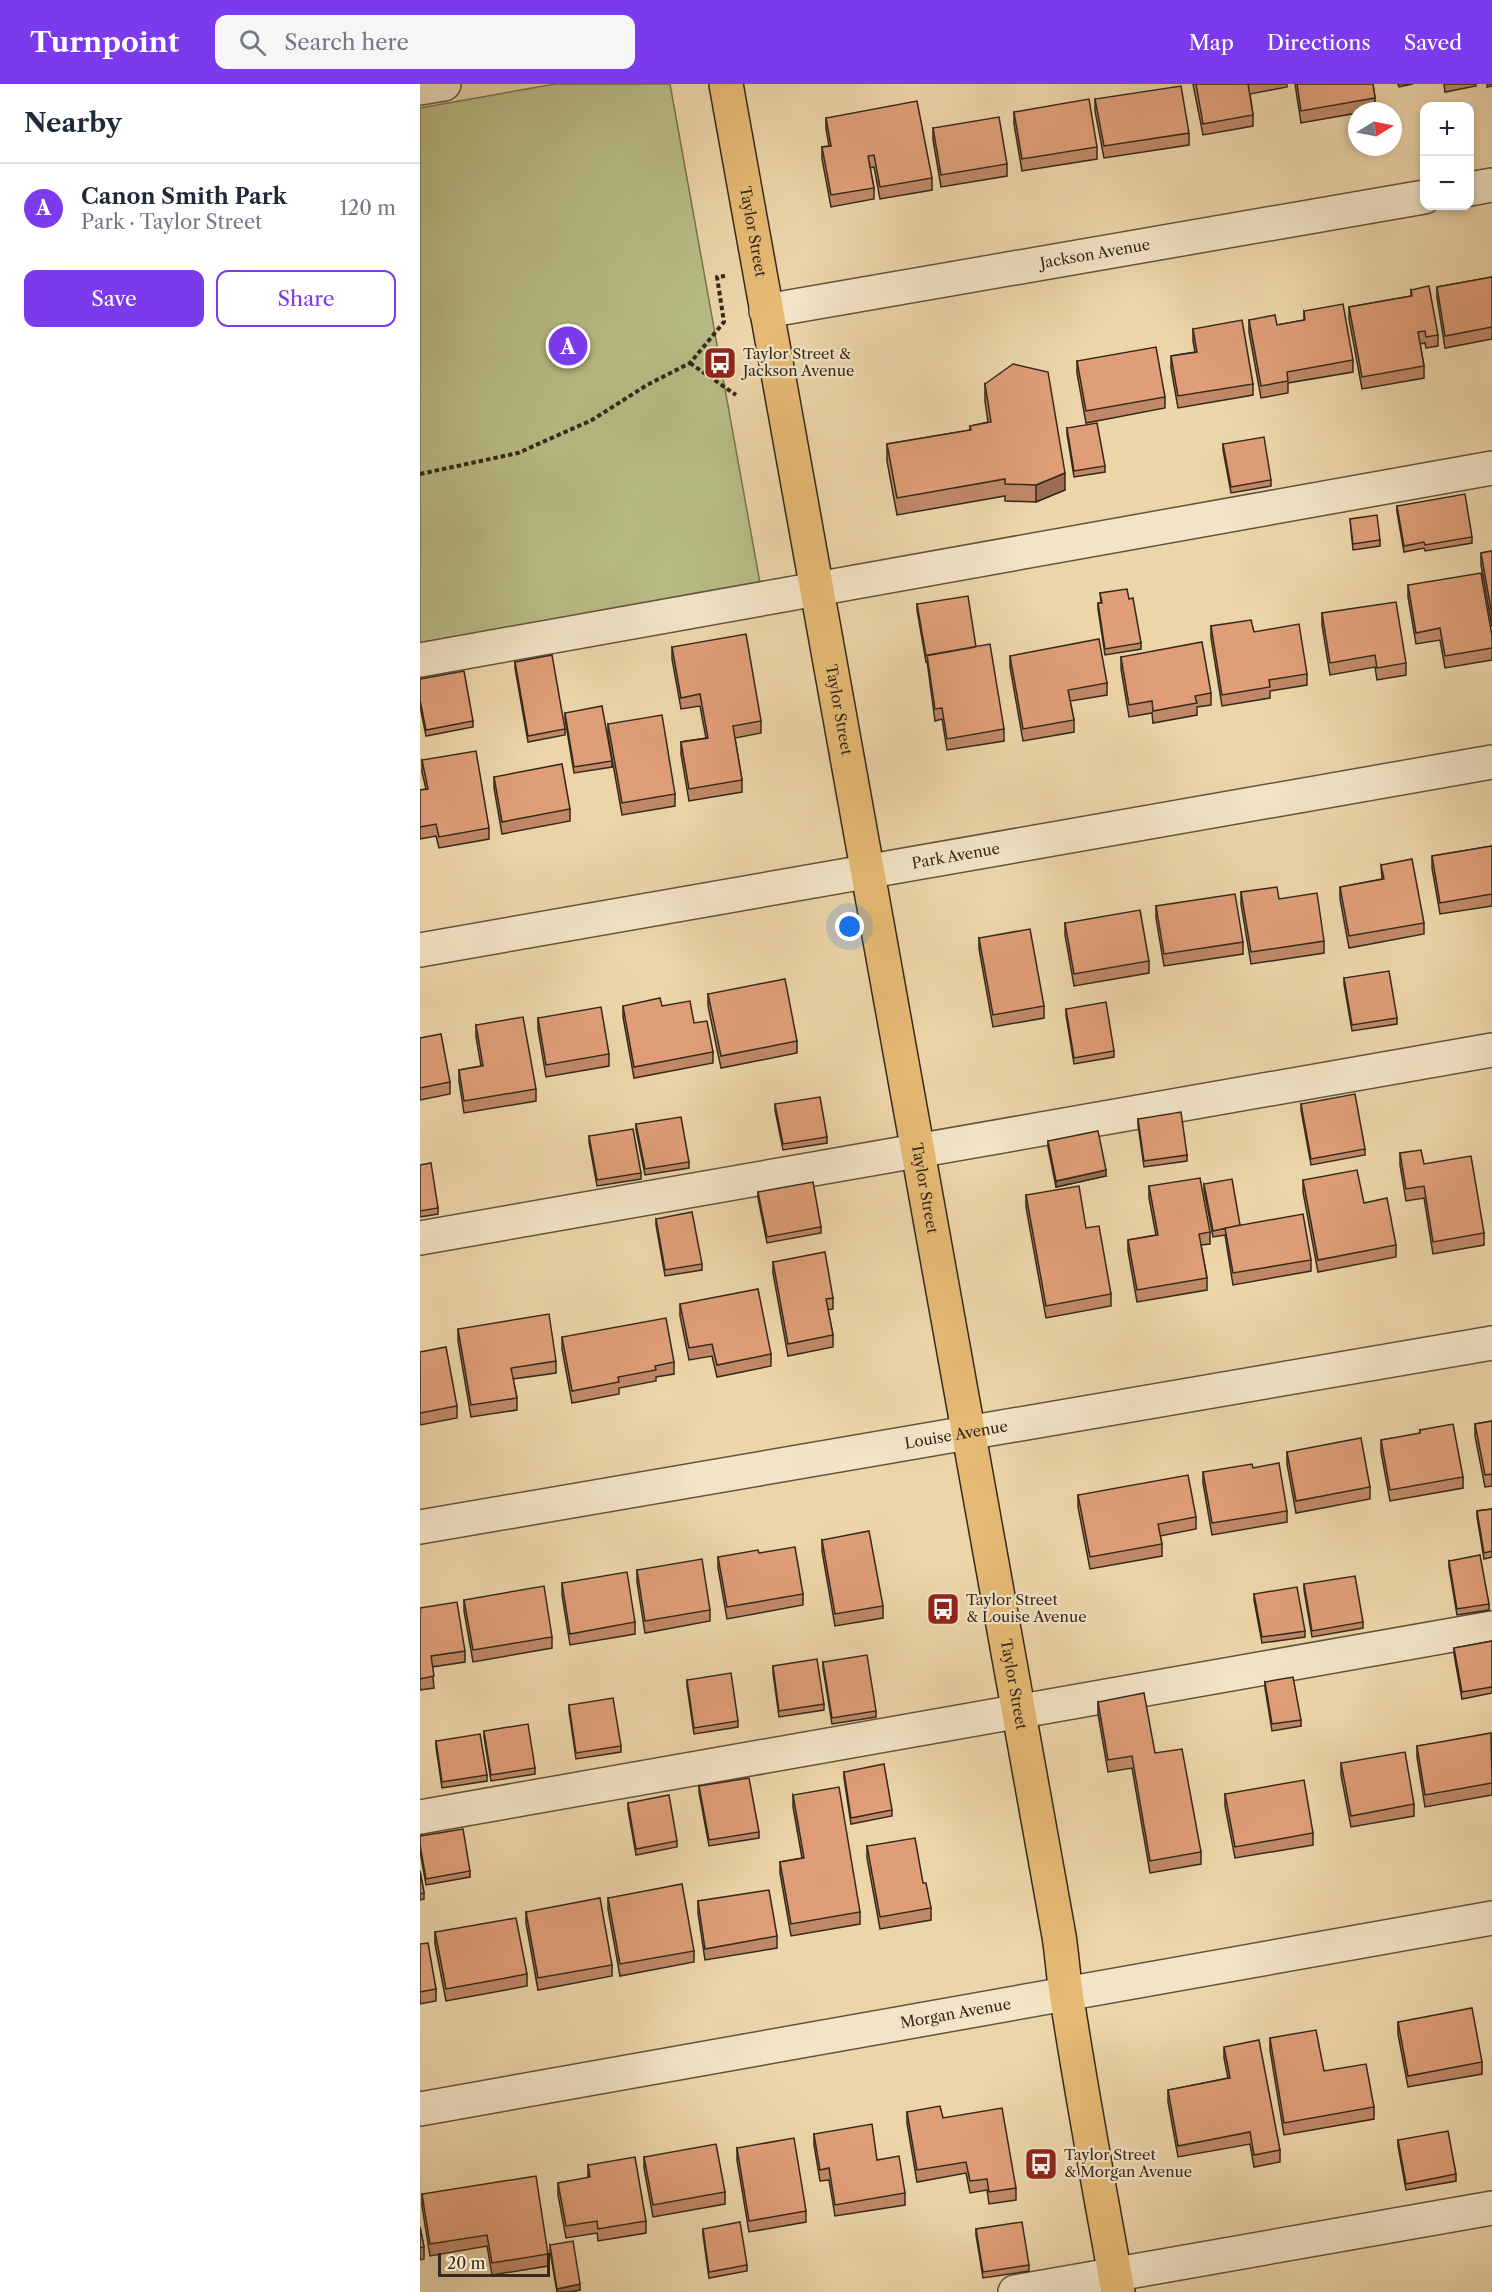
<!DOCTYPE html>
<meta charset="utf-8">
<style>
:root{--surface:#fff;--page:#f6f6f7;--text:#1f2937;--muted:#747a83;--line:#e0e1e3;--accent:#7c3aed}
body{margin:0;font-family:"Libre Caslon Text",serif;background:var(--page);color:var(--text)}
.controls{position:absolute;right:18px;top:18px;display:grid;overflow:hidden;border-radius:12px;box-shadow:0 3px 9px #0003}
.controls button{width:54px;height:54px;display:grid;place-items:center;padding:0;border:0;border-bottom:2px solid var(--line);background:var(--surface);color:var(--text);font:30px sans-serif}
.compass{position:absolute;left:928px;top:18px;width:54px;height:54px;border-radius:50%;background:var(--surface);box-shadow:0 3px 9px #0003;rotate:80deg}
.scale{position:absolute;left:18px;bottom:15px;width:112px;box-sizing:border-box;padding-left:6px;border:3px solid #35291b;border-top:0;font-size:16px;line-height:21px;white-space:nowrap;color:#35291b;-webkit-text-stroke:4px #f3e4c7;paint-order:stroke}
.you{position:absolute;left:430px;top:843px;width:21px;height:21px;margin:-15px;border:4px solid #fff;border-radius:50%;background:#1a73e8;box-shadow:0 0 0 9px #1a73e833}
.badge{display:grid;place-items:center;width:39px;height:39px;border-radius:50%;background:var(--accent);color:#fff;font-size:20px;font-weight:700}
.pin{position:absolute;translate:-50% -50%;border:3px solid #fff;box-shadow:0 2px 6px #0006}
.list{margin:0;padding:0;list-style:none}
h2{display:flex;justify-content:space-between;align-items:center;height:78px;margin:0;padding:0 24px;font-size:26px}
h2 small{font-size:20px;font-weight:400;color:var(--muted)}
.list li{display:grid;grid-template-columns:39px 1fr auto;gap:18px;align-items:center;box-sizing:border-box;height:90px;padding:0 24px;border-top:2px solid var(--line)}
.list b{display:block;font-size:22px;white-space:nowrap}
.list p{margin:0;font-size:20px;white-space:nowrap;color:var(--muted)}
.list em{font-size:20px;font-style:normal;color:var(--muted)}
.actions{display:flex;gap:12px;padding:18px 24px}
.actions a{flex:1;padding:14px 0;border:2px solid var(--accent);border-radius:12px;text-align:center;font-size:21px;color:var(--accent)}
.actions .main{background:var(--accent);color:#fff}
.icon{flex:none;width:33px;height:33px;fill:none;stroke:currentColor;stroke-width:2;stroke-linecap:round;stroke-linejoin:round}
.map{position:relative;flex:none;width:1072px;height:2208px;overflow:hidden}
header{display:flex;align-items:center;gap:36px;box-sizing:border-box;height:84px;padding:0 30px;background:var(--accent);color:#fff}
header strong{font-size:28px}
nav{display:flex;gap:33px;margin-inline-start:auto;font-size:21px}
.search{width:420px;height:54px;background:var(--page);display:flex;align-items:center;gap:15px;box-sizing:border-box;padding:0 21px;border-radius:12px;color:var(--muted);font-size:22px}
main{display:flex}
aside{flex:1;background:var(--surface)}
.map>svg:first-child{display:block}
</style>
<header>
<strong>Turnpoint</strong>
<div class="search"><svg class="icon" aria-label="search" viewBox="0 0 24 24"><circle cx="10" cy="10" r="6"/><path d="M15 15l6 6"/></svg>Search here</div>
<nav><a>Map</a><a>Directions</a><a>Saved</a></nav>
</header>
<main>
<aside>
<h2>Nearby<small></small></h2>
<ul class="list">
<li><span class="badge">A</span><div><b>Canon Smith Park</b><p>Park · Taylor Street</p></div><em>120 m</em></li>
</ul>
<div class="actions"><a class="main">Save</a><a>Share</a></div>
</aside>
<div class="map">
<svg width="1072" height="2208" viewBox="0 0 1072 2208">
<rect width="100%" height="100%" fill="#ecd5a9"/>
<filter id="stains"><feTurbulence type="fractalNoise" baseFrequency=".00333" numOctaves="4"/><feColorMatrix values="0 0 0 0 .2 0 0 0 0 .09 0 0 0 0 .02 0 0 0 .5 -.17"/></filter>
<radialGradient id="worn" r=".72"><stop offset=".6" stop-color="#630" stop-opacity="0"/><stop offset="1" stop-color="#630" stop-opacity=".3"/></radialGradient>
<path fill="#b9bd86" stroke="#777350" stroke-width="1.5" d="M135,0H250L340,499L0,559V24Z"/>
<g fill="none" stroke-linecap="round" stroke-linejoin="round">
<g stroke="#63543e" stroke-width="36">
<g id="minor">
<path d="M0,4L24,0"/>
<path d="M1050,105L1072,101"/>
<path id="s1" d="M346,227L1004,113"/>
<path d="M0,576L1072,384"/>
<path id="s2" d="M0,866L1072,678"/>
<path d="M0,1154L1072,966"/>
<path id="s3" d="M0,1443L1072,1259"/>
<path d="M0,1733L1072,1544"/>
<path id="s4" d="M0,2025L1072,1834"/>
<path d="M595,2208L1072,2124"/>
</g>
</g>
<g stroke="#35291b" stroke-width="36">
<g id="major">
<path id="s5" d="M306,0C418,617 527,1235 639,1852C642,1871 643,1890 646,1908C661,2008 680,2108 698,2208"/>
</g>
</g>
<path stroke="#35291b" stroke-width="4" stroke-dasharray="4.5 3" stroke-linecap="butt" d="M270,279L316,311
M0,390L98,369L172,336L227,301L270,279L304,238L297,193L305,192"/>
<use href="#minor" stroke="#f3e4c7" stroke-width="33"/>
<use href="#major" stroke="#e6ba74" stroke-width="33"/>
</g>
<path fill="#c08867" stroke="#35291b" stroke-width="1.5" d="M773,0H867V3L830,10L833,31V42L783,51Z
M875,0H953L955,14V26L947,27H937V29L881,39Z
M978,0H993L979,3Z
M1024,0H1056V2L1025,8Z
M1067,0H1072V2L1067,3Z
M675,15L769,49V61L684,74L675,27Z
M594,28L677,63V75L602,87L594,40Z
M406,34L512,94V106L460,115L454,83L450,84L454,104V115L411,123L402,75V63L409,62L406,45Z
M513,44L587,80V92L521,103L513,56Z
M1072,193V255L1025,264L1017,214V203Z
M991,206L1018,251V262L1006,264L1005,259L1000,260L1004,282V294L942,305L929,235V223L991,212Z
M884,227L933,276V288L868,299V309L841,314L829,248V236L857,241L884,236Z
M773,245L833,300V311L758,324L751,284V272L775,268L773,257Z
M657,277L745,313V324L666,339L657,289Z
M565,300L645,406L616,418L585,417V412L477,431L467,377V360L550,346V342L568,338L565,317Z
M647,344L685,382V388L654,393L647,350Z
M803,360L851,396V402L811,409L803,366Z
M977,422L1052,453V459L1005,467L1004,464L984,468L977,428Z
M930,435L960,456V462L933,466Z
M1072,467V543L1061,481V469Z
M988,501L1072,552V576L1025,584L1020,556L996,560L988,513Z
M680,509L709,515L721,559V565L685,571L678,525V519H681Z
M497,520L556,563L584,645V657L527,666L522,635L515,637L507,577L506,578L497,526Z
M902,529L986,579V591L957,596L955,583L910,591L902,541Z
M791,542L834,548L887,590V601L850,607V614L802,622L791,554Z
M252,563L341,637V649L315,654L322,696V708L269,717L261,670V658L286,654L280,622L261,625L252,575Z
M590,572L687,599V611L650,617L654,636V648L603,657L590,583Z
M701,573L791,609V621L777,623V631L733,639L732,629L709,633L701,585Z
M95,578L145,645V651L108,658L95,584Z
M0,595L53,637V643L6,652L0,622Z
M145,629L192,677V683L154,689L145,635Z
M188,640L255,710V722L202,731L188,652Z
M2,676L69,744V755L19,764L16,752L0,755V706L6,705L2,688Z
M74,693L150,725V737L82,750L74,704Z
M1072,762V822L1020,830L1012,784V772Z
M961,781L1004,839V850L929,864L920,815V803L962,795Z
M821,808L859,815L904,857V869L831,880L821,820Z
M736,822L823,858V870L744,882L736,834Z
M645,839L729,877V889L654,902L645,851Z
M559,854L624,922V934L573,943L559,865Z
M924,894L977,934V940L932,947L924,900Z
M288,910L377,957V969L301,984L288,922Z
M203,922H242L274,939L293,968V979L214,994L203,933Z
M646,925L694,967V973L654,980L646,931Z
M118,934L189,970V982L126,993L118,945Z
M56,941L116,1005V1017L44,1029L39,997V986L61,982L56,953Z
M0,954L30,998V1010L0,1016Z
M355,1020L407,1053V1059L363,1066L355,1026Z
M881,1020L945,1065V1071L891,1081L881,1026Z
M718,1035L767,1071V1077L724,1083L718,1041Z
M216,1040L269,1078V1084L225,1091L216,1046Z
M169,1052L221,1089V1095L177,1102L169,1058Z
M628,1057L686,1092L636,1103L628,1063Z
M980,1069L1004,1080L1064,1149V1161L1013,1170L1004,1114L986,1117L980,1081Z
M0,1081L18,1124V1130L0,1133Z
M883,1096L944,1119L976,1161V1173L898,1188L883,1108Z
M784,1100L820,1141L891,1176V1187L813,1201L805,1151L793,1153L784,1106Z
M729,1102L790,1148V1160L781,1161L787,1194V1206L717,1218L708,1167V1156L736,1151L729,1114Z
M338,1108L401,1143V1149L347,1159L338,1114Z
M606,1111L666,1144L691,1210V1222L626,1234L606,1123Z
M236,1135L282,1180V1186L245,1192L236,1141Z
M353,1178L413,1214V1225L408,1226L413,1251V1263L368,1272L353,1189Z
M260,1220L351,1270V1282L297,1293L292,1272L269,1276L260,1232Z
M38,1245L136,1277V1289L93,1295L97,1314V1326L51,1333L38,1257Z
M142,1253L254,1278V1290L236,1293V1297L199,1304V1310L152,1319L142,1265Z
M0,1268L37,1322V1334L0,1341Z
M1072,1337V1402L1065,1403L1055,1352V1340Z
M1000,1346L1043,1393V1404L970,1417L961,1368V1356L1000,1350Z
M867,1368L950,1403V1415L876,1429L867,1380Z
M833,1384L867,1427V1438L792,1451L783,1399V1388Z
M658,1411L776,1433V1445L740,1452L742,1460V1472L670,1485L658,1423Z
M1072,1425V1473L1064,1475L1057,1433V1427Z
M402,1456L463,1522V1534L415,1542L402,1467Z
M339,1469L383,1510V1521L307,1535L298,1484V1473Z
M1029,1477L1069,1520V1526L1037,1531L1029,1483Z
M217,1486L290,1526V1537L225,1549L217,1498Z
M142,1499L215,1538V1550L150,1561L142,1511Z
M884,1500L943,1538V1544L892,1553L884,1506Z
M834,1510L885,1547V1553L842,1559L834,1516Z
M44,1516L132,1553V1564L53,1578L44,1527Z
M0,1524L45,1567V1578L12,1583L14,1604L0,1606Z
M1072,1557V1609L1042,1615L1034,1570V1564Z
M403,1578L456,1627V1633L412,1640L403,1584Z
M353,1582L404,1620V1626L359,1633L353,1589Z
M267,1596L318,1637V1643L274,1650L267,1602Z
M845,1598L881,1636V1642L852,1647L845,1604Z
M678,1618L735,1669L781,1768V1780L730,1789L712,1684L688,1688L678,1630Z
M149,1621L201,1662V1668L156,1675L149,1627Z
M64,1647L115,1684V1690L71,1697L64,1653Z
M1072,1652V1711L1005,1723L997,1673V1662Z
M16,1657L67,1691V1697L22,1704L16,1663Z
M921,1679L994,1720V1732L931,1743L921,1691Z
M424,1688L472,1726V1732L431,1740L424,1694Z
M279,1702L339,1748V1754L289,1762L279,1708Z
M805,1710L893,1749V1761L815,1774L805,1722Z
M373,1711L440,1828V1840L371,1852L360,1789V1778L382,1774L373,1723Z
M208,1719L257,1757V1763L216,1771L208,1725Z
M0,1752L50,1787V1793L6,1801L0,1767Z
M447,1762L503,1799L511,1824V1836L460,1845L447,1774Z
M0,1787L4,1809V1815L0,1816Z
M188,1814L274,1867V1878L200,1892L188,1825Z
M278,1817L357,1852V1864L285,1876L278,1829Z
M106,1828L192,1881V1892L118,1906L106,1839Z
M15,1848L107,1890V1902L26,1917L15,1860Z
M0,1860L16,1905V1917L0,1920Z
M978,1938L1062,1978V1990L988,2003L978,1950Z
M850,1954L904,1987L954,2023V2035L864,2051L850,1966Z
M804,1963L860,2066V2078L834,2083L830,2060L758,2073L748,2018V2006L808,1994L804,1974Z
M487,2028L523,2034L596,2104V2116L569,2120L567,2106L550,2109L546,2089L497,2098L487,2039Z
M394,2050L485,2109V2121L415,2132L409,2096L400,2097L394,2061Z
M978,2056L1036,2090V2097L986,2106L978,2062Z
M317,2064L386,2127V2138L329,2148L317,2076Z
M224,2073L305,2108V2120L233,2133L224,2084Z
M168,2081L226,2137V2149L178,2157L177,2149L146,2154L138,2111V2099L168,2094Z
M2,2110L128,2170V2182L72,2191L67,2162L10,2172L2,2122Z
M0,2143L4,2163V2175L0,2176Z
M283,2145L327,2181V2187L289,2194L283,2151Z
M556,2145L609,2181V2187L563,2194L556,2151Z
M130,2161L160,2206L149,2208H137L130,2167Z"/>
<path fill="#9c6f54" stroke="#35291b" stroke-width="1.5" d="M645,389V406L616,418V401Z
M686,1086V1092L636,1103V1097Z
M160,2200V2206L149,2208H137V2205Z"/>
<path fill="#df9e78" stroke="#35291b" stroke-width="1.5" d="M776,0H828L833,31L783,40Z
M877,0H953L955,14L881,27Z
M761,2L769,49L684,62L675,15Z
M669,15L677,63L602,75L594,28Z
M497,17L512,94L460,103L454,71L448,72L454,104L411,111L402,63L411,62L406,34Z
M579,33L587,80L521,91L513,44Z
M1072,193V243L1025,252L1017,203Z
M1009,202L1018,251L1006,253L1005,247L998,248L1004,282L942,293L929,223L992,212L991,206Z
M923,220L933,276L867,288L868,297L841,302L829,236L855,231L857,241L885,236L884,227Z
M822,236L833,300L758,312L751,272L777,268L773,245Z
M736,263L745,313L666,327L657,277Z
M593,280L628,288L645,389L616,401L585,400V395L477,414L467,360L551,346L550,342L571,338L565,300Z
M677,339L685,382L654,387L647,344Z
M844,353L851,396L811,403L803,360Z
M1045,410L1052,453L1005,461L1004,458L984,462L977,422Z
M957,431L960,456L933,460L930,435Z
M1072,467V531L1061,469Z
M1061,489L1072,552V564L1025,572L1020,544L996,549L988,501Z
M707,505L709,515L713,514L721,559L685,565L678,519H682L680,509Z
M548,512L556,563L506,572L497,520Z
M976,518L986,579L957,584L955,571L910,579L902,529Z
M831,536L834,548L879,540L887,590L849,596L850,603L802,611L791,542Z
M326,550L341,637L313,642L322,696L269,705L261,658L288,654L280,610L261,614L252,563Z
M679,555L687,599L648,606L654,636L603,645L590,572Z
M782,558L791,609L775,612L777,619L733,627L732,617L709,621L701,573Z
M570,560L584,645L527,655L522,624L515,625L507,571Z
M132,571L145,645L108,652L95,578Z
M44,587L53,637L6,646L0,616V595Z
M182,622L192,677L154,683L145,629Z
M242,631L255,710L202,719L188,640Z
M56,667L69,744L19,753L16,740L0,743V706L8,705L2,676Z
M142,680L150,725L82,738L74,693Z
M1072,762V810L1020,819L1012,772Z
M992,775L1004,839L929,852L920,803L964,795L961,781Z
M857,803L859,815L897,809L904,857L831,868L821,808Z
M815,810L823,858L744,870L736,822Z
M720,826L729,877L654,890L645,839Z
M610,845L624,922L573,931L559,854Z
M969,887L977,934L932,941L924,894Z
M365,895L377,957L301,972L288,910Z
M240,914L242,922L270,917L274,939L287,937L293,968L214,983L203,922Z
M686,918L694,967L654,974L646,925Z
M181,923L189,970L126,981L118,934Z
M103,933L116,1005L44,1017L39,986L63,982L56,941Z
M21,950L30,998L0,1004V954Z
M935,1010L945,1065L891,1075L881,1020Z
M400,1013L407,1053L363,1060L355,1020Z
M761,1028L767,1071L724,1077L718,1035Z
M261,1033L269,1078L225,1085L216,1040Z
M213,1045L221,1089L177,1096L169,1052Z
M678,1047L686,1086L636,1097L628,1057Z
M1001,1066L1004,1080L1051,1072L1064,1149L1013,1158L1004,1102L986,1105L980,1069Z
M11,1079L18,1124L0,1127V1081Z
M937,1086L944,1119L967,1114L976,1161L898,1176L883,1096Z
M780,1094L790,1148L779,1150L787,1194L717,1206L708,1156L738,1151L729,1102Z
M812,1095L820,1141L793,1147L784,1100Z
M393,1098L401,1143L347,1153L338,1108Z
M659,1102L666,1144L679,1142L691,1210L626,1222L606,1111Z
M272,1128L282,1180L245,1186L236,1135Z
M883,1130L891,1176L813,1189L805,1144Z
M405,1168L413,1214L406,1215L413,1251L368,1260L353,1178Z
M338,1205L351,1270L297,1281L292,1260L269,1264L260,1220Z
M129,1230L136,1277L91,1284L97,1314L51,1321L38,1245Z
M246,1234L254,1278L235,1282L236,1286L198,1293L199,1298L152,1307L142,1253Z
M26,1263L37,1322L0,1329V1268Z
M1072,1337V1390L1065,1391L1055,1340Z
M1033,1340L1043,1393L970,1406L961,1356L1000,1349V1346Z
M941,1354L950,1403L876,1417L867,1368Z
M859,1379L867,1427L792,1439L783,1388L832,1380L833,1384Z
M768,1391L776,1433L738,1440L742,1460L670,1473L658,1411Z
M1072,1425V1467L1064,1469L1057,1427Z
M449,1447L463,1522L415,1530L402,1456Z
M375,1463L383,1510L307,1523L298,1473L338,1466L339,1469Z
M1060,1471L1069,1520L1037,1525L1029,1477Z
M282,1475L290,1526L225,1537L217,1486Z
M207,1488L215,1538L150,1550L142,1499Z
M935,1492L943,1538L892,1547L884,1500Z
M124,1502L132,1553L53,1566L44,1516Z
M877,1503L885,1547L842,1553L834,1510Z
M37,1518L45,1567L11,1572L14,1592L0,1595V1524Z
M1072,1557V1603L1042,1608L1034,1564Z
M447,1571L456,1627L412,1634L403,1578Z
M397,1575L404,1620L359,1627L353,1582Z
M311,1589L318,1637L274,1644L267,1596Z
M873,1593L881,1636L852,1640L845,1598Z
M724,1609L735,1669L762,1665L781,1768L730,1777L712,1672L688,1676L678,1618Z
M193,1614L201,1662L156,1669L149,1621Z
M108,1640L115,1684L71,1691L64,1647Z
M1071,1649L1072,1699L1005,1711L997,1662Z
M60,1650L67,1691L22,1698L16,1657Z
M985,1668L994,1720L931,1732L921,1679Z
M464,1680L472,1726L431,1734L424,1688Z
M329,1694L339,1748L289,1756L279,1702Z
M884,1696L893,1749L815,1763L805,1710Z
M419,1703L440,1828L371,1840L360,1778L384,1774L373,1711Z
M249,1711L257,1757L216,1765L208,1719Z
M43,1745L50,1787L6,1795L0,1761V1752Z
M495,1754L503,1799H506L511,1824L460,1833L447,1762Z
M0,1787L4,1809L0,1810Z
M262,1800L274,1867L200,1880L188,1814Z
M349,1806L357,1852L285,1865L278,1817Z
M180,1814L192,1881L118,1894L106,1828Z
M96,1834L107,1890L26,1905L15,1848Z
M8,1859L16,1905L0,1908V1860Z
M1052,1924L1062,1978L988,1992L978,1938Z
M896,1946L904,1987L946,1980L954,2023L864,2039L850,1954Z
M839,1956L860,2066L834,2071L830,2048L758,2062L748,2006L810,1994L804,1963Z
M520,2022L523,2034L582,2024L596,2104L569,2108L567,2095L550,2097L546,2078L497,2086L487,2028Z
M452,2040L457,2076L479,2072L485,2109L415,2121L409,2084L400,2086L394,2050Z
M1028,2047L1036,2090L986,2100L978,2056Z
M374,2054L386,2127L329,2137L317,2064Z
M296,2060L305,2108L233,2121L224,2073Z
M215,2073L226,2137L178,2145L177,2137L146,2142L138,2099L170,2093L168,2081Z
M116,2092L128,2170L72,2179L67,2151L10,2160L2,2110Z
M320,2138L327,2181L289,2188L283,2145Z
M602,2138L609,2181L563,2188L556,2145Z
M0,2143L4,2163L0,2164Z
M153,2157L160,2200L137,2205L130,2161Z"/>
<defs>
<g id="bus-square" transform="scale(1.725)"><rect x="-9" y="-9" width="18" height="18" rx="4" fill="#8f2418" stroke="#f3e4c7"/><path d="M-5-6H5V4H4V6H2V4H-2V6H-4V4H-5ZM-3.5-4V0h7V-4ZM-3.5 1.2v1.5H-2V1.2ZM2 1.2v1.5H3.5V1.2Z" fill="#fff"/></g>
</defs>
<g fill-rule="evenodd">
<use href="#bus-square" x="300" y="279"/>
<use href="#bus-square" x="523" y="1525"/>
<use href="#bus-square" x="621" y="2080"/>
</g>
<g text-anchor="middle" stroke-width="4.5" stroke-linejoin="round" paint-order="stroke">
<g font-size="15" fill="#35291b" stroke="#f3e4c7">
<text dy="5" stroke="none"><textPath href="#s5" startOffset="150">Taylor Street</textPath></text>
<text dy="5" stroke="none"><textPath href="#s1" startOffset="334">Jackson Avenue</textPath></text>
<text dy="5" stroke="none"><textPath href="#s5" startOffset="636">Taylor Street</textPath></text>
<text dy="5" stroke="none"><textPath href="#s2" startOffset="544">Park Avenue</textPath></text>
<text dy="5" stroke="none"><textPath href="#s5" startOffset="1122">Taylor Street</textPath></text>
<text dy="5" stroke="none"><textPath href="#s3" startOffset="544">Louise Avenue</textPath></text>
<text dy="5" stroke="none"><textPath href="#s5" startOffset="1626">Taylor Street</textPath></text>
<text dy="5" stroke="none"><textPath href="#s4" startOffset="544">Morgan Avenue</textPath></text>
</g>
<g font-size="15" fill="#35291b" stroke="#f3e4c7" text-anchor="start">
<text x="323" y="275">Taylor Street &amp;<tspan x="323" dy="17">Jackson Avenue</tspan></text>
<text x="546" y="1521">Taylor Street<tspan x="546" dy="17">&amp; Louise Avenue</tspan></text>
<text x="644" y="2076">Taylor Street<tspan x="644" dy="17">&amp; Morgan Avenue</tspan></text>
</g>
</g>
<rect width="100%" height="100%" filter="url(#stains)"/>
<rect width="100%" height="100%" fill="url(#worn)"/>
</svg>
<div class="controls">
<button>+</button>
<button>−</button>
</div>
<svg class="compass" viewBox="-18 -18 36 36"><path d="M0-13l5 13h-10z" fill="#e53935"/><path d="M0 13l5-13h-10z" fill="#747a83"/></svg>
<div class="scale">20 m</div>
<div class="you"></div>
<div class="pin badge" style="left:148px;top:262px">A</div>
</div>
</main>
